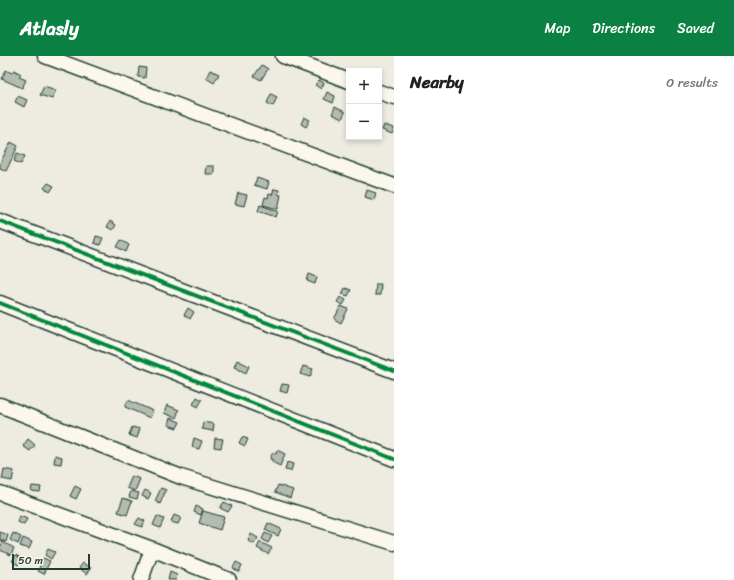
<!DOCTYPE html>
<meta charset="utf-8">
<style>
:root{--surface:#fff;--page:#f2f2f2;--text:#222;--muted:#767676;--line:#e0e0e0;--accent:#0b8043}
body{margin:0;font-family:Sriracha,sans-serif;background:var(--page);color:var(--text)}
.controls{position:absolute;right:12px;top:12px;display:grid;overflow:hidden;border-radius:0px;box-shadow:0 2px 6px #0003}
.controls button{width:36px;height:36px;display:grid;place-items:center;padding:0;border:0;border-bottom:1px solid var(--line);background:var(--surface);color:var(--text);font:20px sans-serif}
.scale{position:absolute;left:12px;bottom:10px;width:78px;box-sizing:border-box;padding-left:4px;border:2px solid #1f3d34;border-top:0;font-size:11px;line-height:14px;white-space:nowrap;color:#1f3d34;-webkit-text-stroke:3px #fbf7ec;paint-order:stroke}
.list{margin:0;padding:0;list-style:none}
h2{display:flex;justify-content:space-between;align-items:center;height:52px;margin:0;padding:0 16px;font-size:17px}
h2 small{font-size:13px;font-weight:400;color:var(--muted)}
.map{position:relative;flex:none;width:394px;height:524px;overflow:hidden}
header{display:flex;align-items:center;gap:24px;box-sizing:border-box;height:56px;padding:0 20px;background:var(--accent);color:#fff}
header strong{font-size:19px}
nav{display:flex;gap:22px;margin-inline-start:auto;font-size:14px}
main{display:flex}
aside{flex:1;background:var(--surface)}
.map>svg:first-child{display:block}
</style>
<header>
<strong>Atlasly</strong>
<nav><a>Map</a><a>Directions</a><a>Saved</a></nav>
</header>
<main>
<div class="map">
<svg width="394" height="524" viewBox="0 0 394 524">
<rect width="100%" height="100%" fill="#eeece1"/>
<filter id="ink" filterUnits="userSpaceOnUse"><feTurbulence type="fractalNoise" baseFrequency=".025" numOctaves="2"/><feDisplacementMap in="SourceGraphic" scale="8" xChannelSelector="R" yChannelSelector="G"/><feConvolveMatrix kernelMatrix="1 2 1 2 8 2 1 2 1" color-interpolation-filters="sRGB"/></filter>
<g filter="url(#ink)">
<path fill="#b4bbb0" stroke="#1f3d34" d="M262,9L268,13L261,24L254,20Z
M139,11L146,12L145,22L138,21Z
M6,14L12,17L14,14L21,18L19,21L26,24L22,32L2,23Z
M210,14L219,18L214,27L206,22Z
M319,24L324,27L321,33L315,29Z
M44,30L56,34L52,43L40,39Z
M327,36L335,40L333,47L324,43Z
M271,38L277,41L273,50L267,47Z
M18,40L27,44L24,51L15,46Z
M335,51L345,56L342,63L332,58Z
M304,61L310,64L306,71L301,68Z
M384,69L394,72L392,78L382,74Z
M11,86L18,90L6,115L0,112V107Z
M17,97L25,100L21,108L14,105Z
M206,110H214V118H205Z
M257,122L269,126L267,133L254,129Z
M48,127L54,130L50,136L44,132Z
M274,133L279,134L278,138L281,139L278,153L263,149L265,141L268,142L269,138L272,139Z
M367,134L376,137L374,144L365,141Z
M238,137L247,139L244,150L235,148Z
M260,149L278,155L276,161L258,155Z
M110,165L116,169L113,174L107,171Z
M96,180L103,182L100,189L94,187Z
M121,184L129,189L126,196L117,191Z
M309,218L317,221L315,228L307,225Z
M376,228H381L380,239H375Z
M345,232L351,234L348,240L342,238Z
M340,241L346,244L343,249L337,246Z
M341,250L348,253L341,267L334,263Z
M188,252L194,256L190,263L184,259Z
M237,304L249,310L246,317L234,311Z
M303,310L313,313L310,321L300,318Z
M282,328L289,329L287,337L280,335Z
M197,341L202,344L198,351L193,348Z
M128,344L153,355L150,362L125,351Z
M167,349L179,354L176,362L164,357Z
M170,362L180,366L177,372L168,369Z
M203,366L214,368L213,375L202,373Z
M132,371L140,373L137,382L129,379Z
M242,381L248,383L245,390L239,387Z
M194,382L202,385L199,393L192,391Z
M215,382L223,383L221,392L214,391Z
M28,383L35,389L30,395L23,390Z
M277,394L285,398L280,410L272,406L273,404L270,403L273,396L276,398Z
M55,399L62,401L61,408L54,407Z
M287,406L293,408L291,415L285,414Z
M4,413L14,415L12,425L2,423Z
M132,420L140,423L135,435L127,432Z
M278,429L293,434L290,442L275,436Z
M32,430L41,431L40,436L31,435Z
M75,430L81,433L76,443L70,440Z
M161,432L166,434L160,448L155,445Z
M145,434L151,437L148,443L142,440Z
M131,435L139,437L137,443L129,441Z
M123,442L132,445L127,459L118,456Z
M224,446L232,450L228,456L220,452Z
M196,450L203,453L201,459L194,456Z
M203,455L224,461L220,474L199,467Z
M174,459L181,462L178,468L171,466Z
M20,460L27,463L24,469L18,466Z
M157,460L164,463L160,472L153,469Z
M139,462L145,465L142,471L135,468Z
M268,467L281,473L278,480L265,474Z
M0,476L8,479L6,486L0,484Z
M13,477L21,481L18,488L10,484Z
M265,477L272,480L268,487L262,483Z
M251,478L258,482L254,488L248,485Z
M23,482L32,486L29,493L20,490Z
M3,486L14,492L11,499L0,494V491Z
M260,486L272,492L268,498L257,492Z
M48,493L55,496L51,503L45,499Z
M16,499L22,503L18,509L12,505Z
M43,502L50,505L44,518L38,515Z
M236,506L242,509L239,516L233,512Z
M83,507L91,512L87,518L79,512Z
M170,516L177,519L176,524H168Z"/>
<g fill="none" stroke-linecap="round" stroke-linejoin="round">
<g stroke="#1f3d34" stroke-width="17">
<path id="minor" d="M45,0L394,130
M283,0L349,25
M379,36L394,41
M0,165L394,315
M0,247L394,403
M0,349L181,421L394,487
M0,437L152,493L229,524
M141,524L152,493"/>
</g>
<use href="#minor" stroke="#fbf7ec" stroke-width="14"/>
<g stroke="#fbf7ec" stroke-width="6">
<path id="cycleway" d="M0,165L394,315
M0,247L394,403"/>
</g>
<use href="#cycleway" stroke="#00873e" stroke-width="4"/>
</g>
</g>
</svg>
<div class="controls">
<button>+</button>
<button>−</button>
</div>
<div class="scale">50 m</div>
</div>
<aside>
<h2>Nearby<small>0 results</small></h2>
<ul class="list">
</ul>
</aside>
</main>
